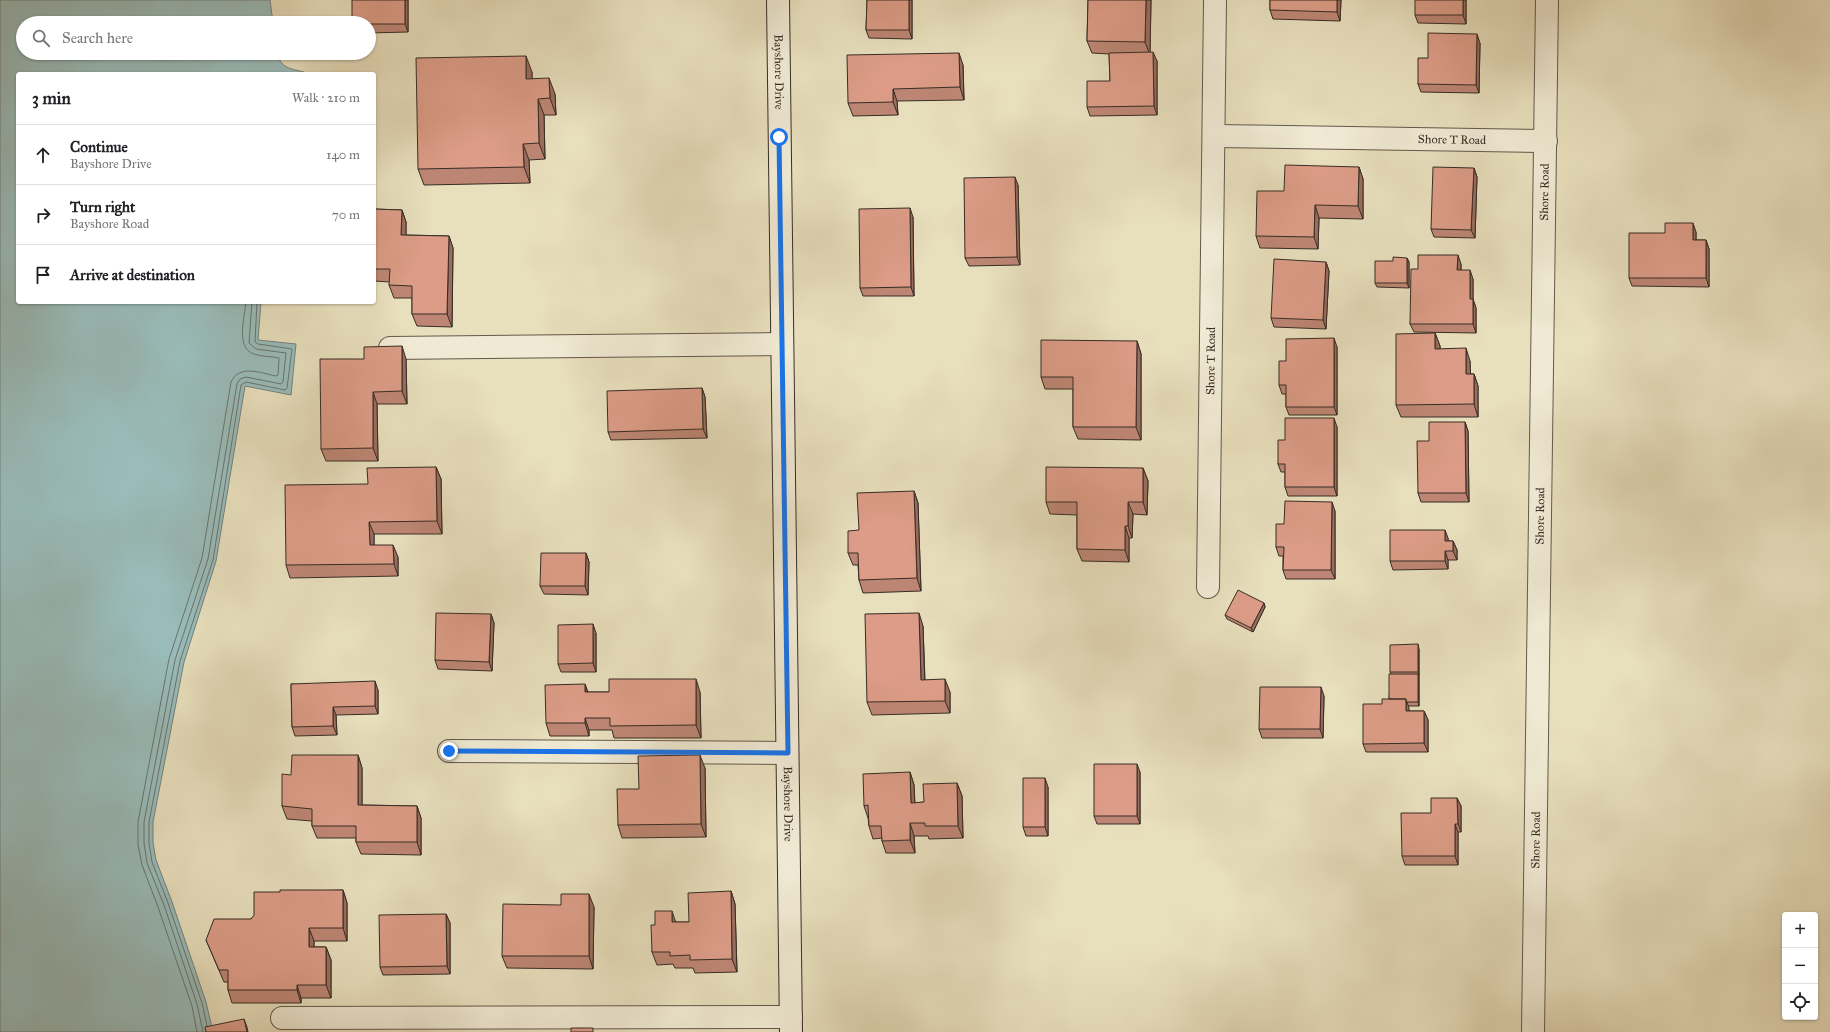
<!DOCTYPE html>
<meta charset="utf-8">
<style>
:root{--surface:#fff;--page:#f6f6f6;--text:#202124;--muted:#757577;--line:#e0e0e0}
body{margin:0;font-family:"IM FELL Great Primer",serif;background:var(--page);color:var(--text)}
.controls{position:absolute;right:12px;bottom:12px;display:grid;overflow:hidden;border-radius:4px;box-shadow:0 1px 3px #0004}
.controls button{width:36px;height:36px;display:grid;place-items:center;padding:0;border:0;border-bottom:1px solid var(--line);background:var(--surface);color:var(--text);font:20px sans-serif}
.stop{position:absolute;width:12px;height:12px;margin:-9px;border:3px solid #1a73e8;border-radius:50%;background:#fff}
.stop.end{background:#1a73e8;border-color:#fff;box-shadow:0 1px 4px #0008}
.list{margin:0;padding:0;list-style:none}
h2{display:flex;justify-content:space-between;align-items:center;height:52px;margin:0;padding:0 16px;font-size:17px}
h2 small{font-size:13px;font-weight:400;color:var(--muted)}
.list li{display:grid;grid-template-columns:26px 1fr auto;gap:12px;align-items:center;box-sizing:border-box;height:60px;padding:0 16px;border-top:1px solid var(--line)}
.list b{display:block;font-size:15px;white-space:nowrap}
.list p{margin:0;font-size:13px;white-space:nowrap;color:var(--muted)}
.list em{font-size:13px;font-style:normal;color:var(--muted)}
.icon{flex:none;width:22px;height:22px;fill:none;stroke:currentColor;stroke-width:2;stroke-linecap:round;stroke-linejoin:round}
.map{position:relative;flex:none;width:1830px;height:1032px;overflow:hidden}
.search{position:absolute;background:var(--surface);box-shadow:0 1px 3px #0004;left:16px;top:16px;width:360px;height:44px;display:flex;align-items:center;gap:10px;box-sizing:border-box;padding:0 14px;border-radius:22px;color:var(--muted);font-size:15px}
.panel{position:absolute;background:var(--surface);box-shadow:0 1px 3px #0004;left:16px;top:72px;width:360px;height:232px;border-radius:4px}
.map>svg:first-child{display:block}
</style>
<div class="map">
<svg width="1830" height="1032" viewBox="0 0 1830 1032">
<rect width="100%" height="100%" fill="#e8dfbd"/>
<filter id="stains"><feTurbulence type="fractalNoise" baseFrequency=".005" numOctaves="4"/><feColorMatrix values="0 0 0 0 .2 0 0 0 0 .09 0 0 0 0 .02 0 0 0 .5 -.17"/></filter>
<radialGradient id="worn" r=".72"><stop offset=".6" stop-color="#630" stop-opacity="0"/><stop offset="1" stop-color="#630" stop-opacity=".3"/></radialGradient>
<path fill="#99bbb9" stroke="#72827e" d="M0,0H270L273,23H23V53H277C280,68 291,69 304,72V74H18V302H261L258,340L296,344L291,395L245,386L216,561L184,662L153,822V843L156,860L172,902L206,1002L213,1032H0Z"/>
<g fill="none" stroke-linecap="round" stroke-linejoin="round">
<path stroke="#68746f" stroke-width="1" d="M207,1026L202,1003L168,903L152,862L149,843V822L180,661L213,560L241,385L246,382L285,390L287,388L292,349L258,344L255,342L257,302
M197,1032L192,1006L158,907L142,865L138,845V822L169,659L202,558L231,382C239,364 261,373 276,376L278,375L279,358C271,356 261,357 254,354C235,348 245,316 246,302
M203,1032L197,1004L164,905L147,863L144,843V822L175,660L208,559L237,384L240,379L246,377L281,384L283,382L286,353L256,349L249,343L252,302"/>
<g stroke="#63594b" stroke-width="24">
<g id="street">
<path id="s1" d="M1214,136L1546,141"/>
<path d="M390,348L782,344"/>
<path id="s2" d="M1208,587L1215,0"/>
<path d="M449,751L787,753"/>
<path d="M282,1018L791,1017"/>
<path id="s3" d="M1533,1032L1547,0"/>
</g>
</g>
<g stroke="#372c25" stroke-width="24">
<g id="secondary">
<path id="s4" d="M778,0L791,1032"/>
</g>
</g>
<use href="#street" stroke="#f0ead4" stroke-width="22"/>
<use href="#secondary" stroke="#f0ead4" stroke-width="22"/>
</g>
<path fill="#bd8674" stroke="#372c25" d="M352,0H408V32L369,33V23Z
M867,0H912V39L869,38L866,30Z
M1088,0H1151L1150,52L1157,61V115L1090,116L1087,107L1110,81L1109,54L1092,53L1087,41Z
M1270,0H1341L1340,21L1273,19L1270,10Z
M1466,0V24L1418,23L1415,15Z
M1480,43L1479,93L1421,92L1418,84L1428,58Z
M963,65L964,100L897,101L898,115L853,116L848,103Z
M532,72V79L555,94L556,115H544L545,159L529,160L530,183L424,185L418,169Z
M1359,167L1363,179V219L1319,218L1318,249L1260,248L1256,236L1284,191Z
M1474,168L1477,177L1475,238L1434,237L1431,229Z
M1018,185L1020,265L969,266L965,258Z
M374,209L402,210L406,222V235L449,236L453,248L452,327L417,326L412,314V298H394L389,285L390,282L374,281Z
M913,217L914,296H863L860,288Z
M1696,232V240H1706L1709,249V287L1632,286L1629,278L1665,233Z
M1407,258L1409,262V288L1377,287L1375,283Z
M1326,262L1329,271L1326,329L1274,327L1271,318Z
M1461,264V270L1473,279V299L1476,308V333L1414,332L1410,324L1418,269Z
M1435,333L1440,346V349L1470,361V374H1474L1478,386V417H1401L1396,405Z
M1137,341L1141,354V440L1078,439L1073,427V389H1045L1041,377Z
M1337,347V415H1289L1286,407V394H1282L1279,385Z
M364,359H406L407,404H377L378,461H326L321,449Z
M702,388L705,397L707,438L611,440L608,432Z
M1465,422L1468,431L1469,502H1421L1418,493L1429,441Z
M1337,427V496H1288L1285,487V472H1281L1278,464L1285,440Z
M436,467L441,479L442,534H374V545L398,557V576L290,578L286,565L368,484Z
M1143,468L1148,481L1147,515L1133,514L1132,538H1129V562L1082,561L1077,549V515L1050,514L1046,502Z
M914,491L918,503L921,591L863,593L859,580L858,565H853L848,553L859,530Z
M1335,511V579H1286L1283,570V556H1279L1276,547L1284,524Z
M1448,538V541H1453L1457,550V560H1448V569L1393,570L1390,561Z
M586,553L589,562L588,595L544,594L540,586Z
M1264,603L1265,607L1253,632L1227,619L1225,615Z
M491,614L494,623L492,671L438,669L435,660Z
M923,626L925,680L950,692V713L872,715L867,702Z
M596,633V672H561L558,664Z
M1419,649V706H1408L1409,711H1424L1428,720V752H1366L1363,744L1382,704L1389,699L1391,674L1390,672Z
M291,684L378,690V714L336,715L337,735L295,736L292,727Z
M585,684L588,692H700L701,738H614L612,730H589V736H550L546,723Z
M1324,696L1323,738H1262L1259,729Z
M358,755L362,768V805L417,806L421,818V855L361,854L356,842V838H317L312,826V821L287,819L282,806L291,775Z
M705,768L706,837L622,838L618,825L639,789Z
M910,772L914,785L915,803L924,802L957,783L962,796L963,838L929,839L928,836H914L915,853H886L882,841V838L873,839L869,826L868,818L864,806Z
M1140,772V824H1097L1094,816Z
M1048,787V836H1026L1023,827Z
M1457,798L1461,806V832H1458V865H1405L1402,856L1431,813Z
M343,890L347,903V941H314V947H326L331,960V998H301V1003H232L228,990V982H224L206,940L251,919L280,892Z
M731,891L735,904L737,972L695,973L693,968H675L673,964L657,965L652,952L655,925L676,922H689Z
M594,907L593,969L507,968L502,956Z
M446,914L450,923V974L383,975L380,967Z"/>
<path fill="#9a6d5e" stroke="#372c25" d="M405,0H408V32L405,24Z
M909,0H912V39L909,30Z
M1146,0H1151L1150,55L1145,42Z
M1337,0H1341L1340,21L1337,12Z
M1463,0H1466V24L1463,15Z
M1477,34L1480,43L1479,93L1476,85Z
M1153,52L1157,61V115L1154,106Z
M959,53L963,65L964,100L960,87Z
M526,56L532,72V95L526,79Z
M549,78L555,94L556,115L550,98Z
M893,89L897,101L898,115L893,102Z
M538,99L544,115L545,159L539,143Z
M523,144L529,160L530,183L524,167Z
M1359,167L1363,179V219L1358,206Z
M1474,168L1477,177L1475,238L1471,230Z
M1015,177L1018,185L1020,265L1017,257Z
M1315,205L1319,218L1318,249L1314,237Z
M910,208L913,217L914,296L911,287Z
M402,210L406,222V247L401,235Z
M1693,223L1696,232V249L1693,240Z
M449,236L453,248L452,327L447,314Z
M1706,240L1709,249V287L1706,278Z
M1458,255L1461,264V279L1457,270Z
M1407,258L1409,262V288L1407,283Z
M1326,262L1329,271L1326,329L1323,320Z
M1470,270L1473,279V308L1470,299Z
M1473,299L1476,308V333L1473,324Z
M1435,333L1440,346V361L1435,349Z
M1334,338L1337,347V415L1334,407Z
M1137,341L1141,354V440L1136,427Z
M402,346L406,359L407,404L402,391Z
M1466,348L1470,361L1471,386L1466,374Z
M1474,374L1478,386V417L1474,404Z
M702,388L705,397L707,438L703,429Z
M373,392L377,404L378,461L373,448Z
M1334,418L1337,427V496L1334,487Z
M1465,422L1468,431L1469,502L1466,493Z
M436,467L441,479L442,534L437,521Z
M1143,468L1148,481L1147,515L1143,502Z
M914,491L918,503L921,591L917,578Z
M1128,502L1133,514L1132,538L1128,526Z
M1332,502L1335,511V579L1331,570Z
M369,522L374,534V558L370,545Z
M1125,526L1129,538V562L1125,550Z
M1445,530L1448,538V550L1445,541Z
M1453,541L1457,550V560L1453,551Z
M393,545L398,557V576L394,564Z
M1445,551L1448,560V569L1445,561Z
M586,553L589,562L588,595L585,586Z
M1264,603L1265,607L1253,632L1251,628Z
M919,613L923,626L925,692L921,680Z
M491,614L494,623L492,671L489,662Z
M593,624L596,633V672L593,663Z
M1418,644L1419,649V676L1418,672Z
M1418,674L1419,678V706L1418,702Z
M696,679L700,692L701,738L696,725Z
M945,679L950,692V713L945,701Z
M375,681L378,690V714L375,706Z
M585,684L589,697L585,692Z
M1321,687L1324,696L1323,738L1320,729Z
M1406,699L1409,708V720L1406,711Z
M333,707L336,715L337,735L333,726Z
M1424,711L1428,720V752L1424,743Z
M585,718L589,730V736L585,723Z
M358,755L362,768V818L358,805Z
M700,755L705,768L706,837L701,824Z
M1137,764L1140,772V824L1137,816Z
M910,772L914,785L915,815L911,803Z
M1045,778L1048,787V836L1045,827Z
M957,783L962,796L963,838L958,826Z
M1457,798L1461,806V832L1458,824Z
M417,806L421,818V855L417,842Z
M910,823L914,836L915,853L910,840Z
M1455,824L1458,832V865L1455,856Z
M343,890L347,903V941L343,928Z
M731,891L735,904L737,972L732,959Z
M589,894L594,907L593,969L589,956Z
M672,911L676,923L672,922Z
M446,914L450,923V974L447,966Z
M309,928L314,941V960L309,947Z
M326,947L331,960V998L326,985Z
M297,985L301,998V1003L297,990Z
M244,1019L247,1027L248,1032H247Z"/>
<path fill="#dc9c87" stroke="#372c25" d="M352,0H405V24H369V23H352Z
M867,0H909V30H866Z
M1088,0H1146L1145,42L1087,41Z
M1270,0H1337V12L1270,10Z
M1415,0H1463V15H1415Z
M1428,33L1477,34L1476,85L1418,84V58H1428Z
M1153,52L1154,106L1087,107V81H1110L1109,53Z
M959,53L960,87L893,89V102L848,103L847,55Z
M526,56V79L549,78L550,98L538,99L539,143L523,144L524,167L418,169L416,58Z
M1285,165L1359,167L1358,206L1315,205L1314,237L1256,236L1257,191H1284Z
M1433,167L1474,168L1471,230L1431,229Z
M1015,177L1017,257L965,258L964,178Z
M910,208L911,287L860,288L859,209Z
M374,209L402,210L401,235L449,236L447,314H412V286L389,285L390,269H374Z
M1665,223H1693V240H1706V278H1629V233H1665Z
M1418,255H1458L1457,270H1470V299H1473V324H1410L1411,269H1418Z
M1393,257L1407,258V283H1375V261H1393Z
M1274,259L1326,262L1323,320L1271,318Z
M1435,333V349L1466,348V374H1474V404L1396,405V334Z
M1334,338V407H1286V385H1279V361H1286V339Z
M1041,340L1137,341L1136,427H1073V377H1041Z
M402,346V391L373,392V448L321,449L320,359H364V347Z
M702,388L703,429L608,432L607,391Z
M1285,418H1334V487H1285V464H1278V440H1285Z
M1429,422H1465L1466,493H1418L1417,441H1429Z
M436,467L437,521L369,522L370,545H393L394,564L286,565L285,485L368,484L367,468Z
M1046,467L1143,468V502H1128V526H1125V550L1077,549V502H1046Z
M914,491L917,578L859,580L858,553H848V531L859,530L857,493Z
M1285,501L1332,502L1331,570H1283L1284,547H1276V524H1284Z
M1390,530H1445V541H1453V551H1445V561H1390Z
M541,553H586L585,586H540Z
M1238,590L1264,603L1251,628L1225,615Z
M436,613L491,614L489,662L435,660Z
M919,613L921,680L945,679V701L867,702L865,614Z
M593,624V663L558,664V625Z
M1418,644V672H1390V645Z
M1389,674H1418V702H1406V699H1389Z
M609,679H696V725L610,726V718H585V723H546L545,685L585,684V692H609Z
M375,681V706L333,707V726L292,727L291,684Z
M1260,687H1321L1320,729H1259Z
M1382,699H1406V711H1424V743L1363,744V704H1382Z
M292,755H358V805L417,806V842H356V826H312V809L282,806V774L291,775Z
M700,755L701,824L618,825L617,789H639L638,756Z
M1094,764H1137V816H1094Z
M910,772L911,803L924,802L923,784L957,783L958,826H925V823H910V840L882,841L881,826H869L868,805L864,806L863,774Z
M1023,778H1045V827H1023Z
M1431,798H1457L1458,824H1455V856H1402L1401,813H1431Z
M280,890H343V928H309V947H326V985H297V990H228V970H219L206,940L214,919H251L254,915V892H280Z
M731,891L732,959L690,960V955L670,956V952H652L651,925H655V911H672V922H689L688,893Z
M561,894H589V956H502L503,904L561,905Z
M446,914L447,966L380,967L379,915Z
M244,1019L247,1032H206L205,1027Z
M571,1028H593V1032H571Z"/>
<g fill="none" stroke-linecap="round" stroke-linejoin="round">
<path stroke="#1a73e8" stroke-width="5" d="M449,751L788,753L779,137"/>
</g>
<g text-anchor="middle" stroke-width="4" stroke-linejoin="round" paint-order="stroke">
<g font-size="12" fill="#372c25" stroke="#f0ead4">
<text dy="4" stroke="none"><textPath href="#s4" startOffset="72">Bayshore Drive</textPath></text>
<text dy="4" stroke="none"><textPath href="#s1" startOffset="238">Shore T Road</textPath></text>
<text dy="4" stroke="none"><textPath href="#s3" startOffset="840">Shore Road</textPath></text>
<text dy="4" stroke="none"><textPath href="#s2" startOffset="226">Shore T Road</textPath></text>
<text dy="4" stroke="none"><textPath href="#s3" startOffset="516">Shore Road</textPath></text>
<text dy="4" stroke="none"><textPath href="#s4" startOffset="804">Bayshore Drive</textPath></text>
<text dy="4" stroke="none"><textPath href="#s3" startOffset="192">Shore Road</textPath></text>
</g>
</g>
<rect width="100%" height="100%" filter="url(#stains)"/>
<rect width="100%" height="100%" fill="url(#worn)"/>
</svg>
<div class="controls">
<button>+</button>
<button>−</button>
<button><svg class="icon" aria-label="locate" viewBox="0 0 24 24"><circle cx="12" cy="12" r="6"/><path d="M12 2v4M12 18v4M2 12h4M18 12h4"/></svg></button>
</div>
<div class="stop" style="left:779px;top:137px"></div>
<div class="stop end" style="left:449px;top:751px"></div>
<div class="search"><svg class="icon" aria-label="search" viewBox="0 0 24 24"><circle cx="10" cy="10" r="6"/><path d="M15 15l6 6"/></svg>Search here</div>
<section class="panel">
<h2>3 min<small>Walk · 210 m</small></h2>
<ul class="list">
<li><svg class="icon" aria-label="ahead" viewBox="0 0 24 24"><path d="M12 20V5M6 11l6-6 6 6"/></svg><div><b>Continue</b><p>Bayshore Drive</p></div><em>140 m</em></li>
<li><svg class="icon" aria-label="right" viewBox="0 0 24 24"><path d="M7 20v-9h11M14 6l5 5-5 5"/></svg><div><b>Turn right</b><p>Bayshore Road</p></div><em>70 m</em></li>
<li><svg class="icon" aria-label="arrive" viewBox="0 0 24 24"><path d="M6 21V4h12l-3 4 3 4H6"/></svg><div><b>Arrive at destination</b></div></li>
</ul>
</section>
</div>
